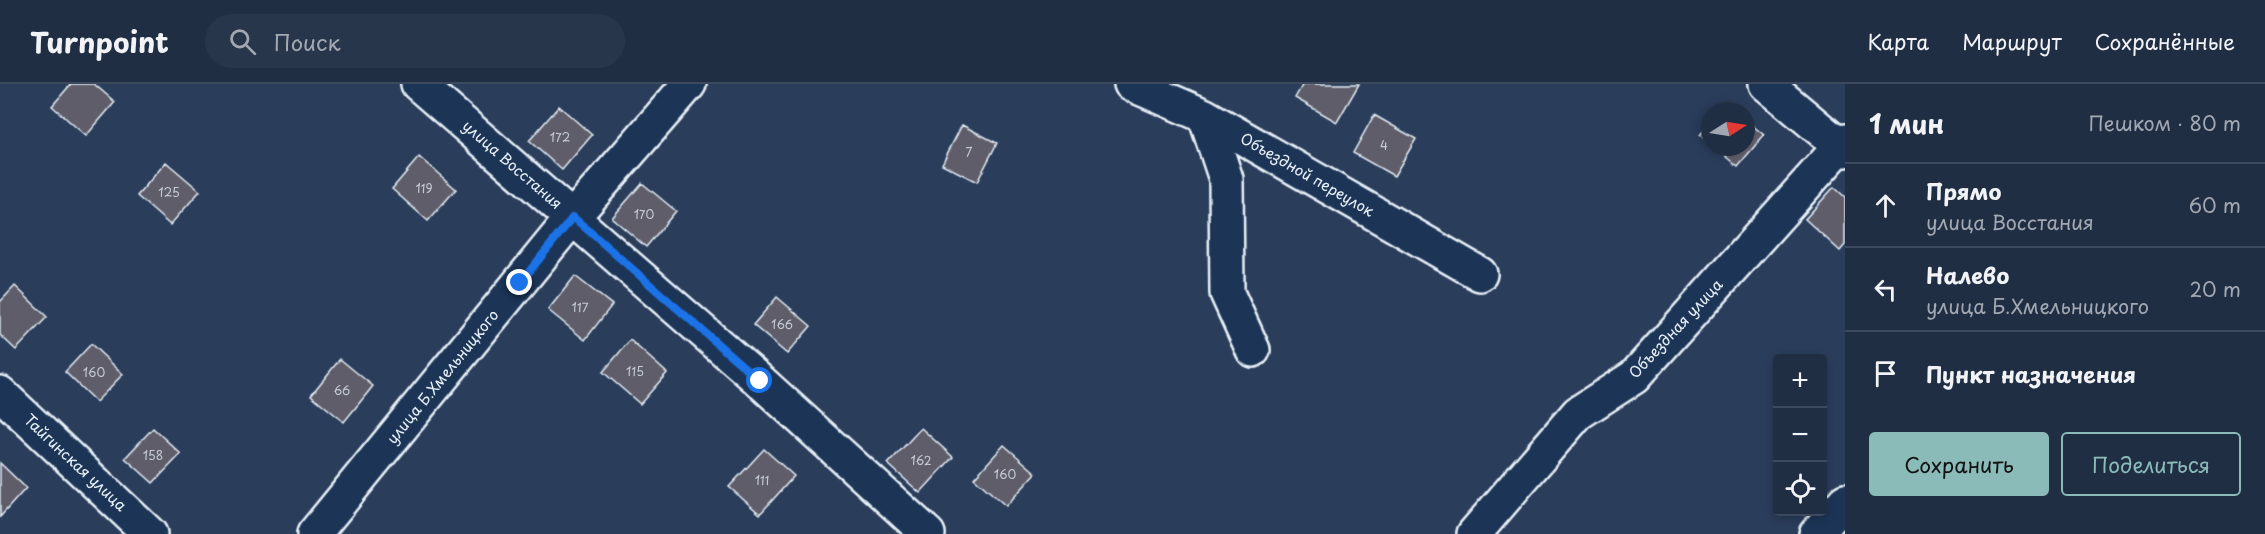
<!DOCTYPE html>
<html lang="ru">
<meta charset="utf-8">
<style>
:root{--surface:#202e44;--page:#28364b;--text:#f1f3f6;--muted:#a2a8b2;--line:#3d4a5d;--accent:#8bbbb9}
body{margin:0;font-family:"Playpen Sans",sans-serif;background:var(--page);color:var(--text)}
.controls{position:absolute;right:18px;bottom:18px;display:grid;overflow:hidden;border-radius:6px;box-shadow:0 3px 9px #0003}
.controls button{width:54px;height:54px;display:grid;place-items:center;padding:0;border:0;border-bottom:2px solid var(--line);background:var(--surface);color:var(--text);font:30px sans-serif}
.compass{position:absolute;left:1701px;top:18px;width:54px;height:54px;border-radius:50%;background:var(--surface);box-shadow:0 3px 9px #0003;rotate:78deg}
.stop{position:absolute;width:18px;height:18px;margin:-14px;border:4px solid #1a73e8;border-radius:50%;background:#fff}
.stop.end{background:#1a73e8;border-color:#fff;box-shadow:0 2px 6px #0008}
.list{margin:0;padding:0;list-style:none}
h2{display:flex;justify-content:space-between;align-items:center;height:78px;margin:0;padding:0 24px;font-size:26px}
h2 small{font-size:20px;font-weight:400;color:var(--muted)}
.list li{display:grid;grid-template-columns:39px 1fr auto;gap:18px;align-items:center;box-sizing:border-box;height:84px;padding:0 24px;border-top:2px solid var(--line)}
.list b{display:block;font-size:22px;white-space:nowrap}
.list p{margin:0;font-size:20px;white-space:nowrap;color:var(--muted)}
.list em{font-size:20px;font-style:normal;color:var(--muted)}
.actions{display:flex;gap:12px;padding:18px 24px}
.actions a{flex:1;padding:14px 0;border:2px solid var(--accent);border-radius:6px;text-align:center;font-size:21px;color:var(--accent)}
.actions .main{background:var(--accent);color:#111}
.icon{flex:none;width:33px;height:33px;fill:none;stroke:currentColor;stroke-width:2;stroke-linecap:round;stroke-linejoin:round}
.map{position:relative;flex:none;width:1845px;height:450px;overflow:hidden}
header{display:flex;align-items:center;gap:36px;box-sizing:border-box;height:84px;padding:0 30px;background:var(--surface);border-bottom:2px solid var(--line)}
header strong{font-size:28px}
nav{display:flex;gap:33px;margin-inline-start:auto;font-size:21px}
.search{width:420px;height:54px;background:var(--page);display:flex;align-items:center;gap:15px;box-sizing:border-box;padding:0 21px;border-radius:33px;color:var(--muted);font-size:22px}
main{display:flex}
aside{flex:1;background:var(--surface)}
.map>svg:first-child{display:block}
</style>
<header>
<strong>Turnpoint</strong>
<div class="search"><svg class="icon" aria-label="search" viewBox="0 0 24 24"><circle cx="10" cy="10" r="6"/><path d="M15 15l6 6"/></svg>Поиск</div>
<nav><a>Карта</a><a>Маршрут</a><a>Сохранённые</a></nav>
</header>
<main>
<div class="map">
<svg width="1845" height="450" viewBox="0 0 1845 450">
<rect width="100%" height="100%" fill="#2a3d5b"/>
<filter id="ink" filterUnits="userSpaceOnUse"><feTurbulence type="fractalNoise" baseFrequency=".0167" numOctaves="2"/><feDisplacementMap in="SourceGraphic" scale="12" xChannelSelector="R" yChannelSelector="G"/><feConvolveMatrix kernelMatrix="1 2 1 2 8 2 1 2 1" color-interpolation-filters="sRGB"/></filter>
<g filter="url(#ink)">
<path fill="#5f5d6a" stroke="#e8f1f8" stroke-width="1.5" d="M71,0H94L115,18L86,52L52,22Z
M1303,0H1359L1337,38L1295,14Z
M559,22L592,51L562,86L529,57Z
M1374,31L1416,55L1394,92L1353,69Z
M1746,36L1764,51L1738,82L1715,63H1746Z
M1710,39V59L1700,51Z
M962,41L997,59L977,98L942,80Z
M419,73L456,105L428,137L392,105Z
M166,78L200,107L170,141L137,112Z
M642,99L676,127L646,163L612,134Z
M1834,103L1845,113V161L1840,167L1805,135Z
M575,192L612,221L585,256L548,226Z
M15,202L47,233L16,266L0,251V218Z
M777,213L811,242L787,270L753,241Z
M630,256L667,289L640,320L603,288Z
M91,260L123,290L96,318L65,288Z
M340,275L373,302L344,338L311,311Z
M153,344L181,370L153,399L125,374Z
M921,344L953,373L920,409L888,380Z
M1004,361L1036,389L1006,422L974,394Z
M764,365L794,392L760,430L729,403Z
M0,379L26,404L0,433Z"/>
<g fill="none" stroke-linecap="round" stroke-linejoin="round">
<g stroke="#e8f1f8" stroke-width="38">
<path id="minor" d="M418,0L760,297L928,450
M1131,0L1205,32L1480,190
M1766,0L1845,66
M1205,32L1226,95L1227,209L1253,266
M0,309L150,450
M314,450L573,133L689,0
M1474,450L1578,329L1634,293L1845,57
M1816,450L1845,417"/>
</g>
<use href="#minor" stroke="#1d3557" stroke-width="33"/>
</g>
</g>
<g fill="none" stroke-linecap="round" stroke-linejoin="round" filter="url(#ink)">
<path stroke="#1a73e8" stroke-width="8" d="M520,199L573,133L760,297"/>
</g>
<g text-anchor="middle" stroke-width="4.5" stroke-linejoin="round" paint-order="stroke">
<g font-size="12" fill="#c6ccd4">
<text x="560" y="58">172</text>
<text x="1384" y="66">4</text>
<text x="969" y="73">7</text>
<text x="424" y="109">119</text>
<text x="169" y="113">125</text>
<text x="644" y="135">170</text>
<text x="580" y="228">117</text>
<text x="782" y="245">166</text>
<text x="635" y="292">115</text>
<text x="94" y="293">160</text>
<text x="342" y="311">66</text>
<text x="153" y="376">158</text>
<text x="921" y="381">162</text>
<text x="1005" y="395">160</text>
<text x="762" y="401">111</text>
</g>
<g font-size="15" fill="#e8f1f8" stroke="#1d3557">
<text transform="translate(512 81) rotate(41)" y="5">улица Восстания</text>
<text transform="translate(1307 91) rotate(30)" y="5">Объездной переулок</text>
<text transform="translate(1676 245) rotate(-47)" y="5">Объездная улица</text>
<text transform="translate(443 293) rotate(-51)" y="5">улица Б.Хмельницкого</text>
<text transform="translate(75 379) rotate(43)" y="5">Тайгинская улица</text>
</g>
</g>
</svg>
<div class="controls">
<button>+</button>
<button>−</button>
<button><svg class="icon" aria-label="locate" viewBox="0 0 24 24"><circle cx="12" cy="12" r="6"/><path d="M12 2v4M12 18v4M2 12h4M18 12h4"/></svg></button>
</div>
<svg class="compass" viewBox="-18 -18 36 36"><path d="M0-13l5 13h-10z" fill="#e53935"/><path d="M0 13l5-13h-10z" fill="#a2a8b2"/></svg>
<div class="stop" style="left:760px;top:297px"></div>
<div class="stop end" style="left:520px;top:199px"></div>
</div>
<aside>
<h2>1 мин<small>Пешком · 80 m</small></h2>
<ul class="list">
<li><svg class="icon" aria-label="ahead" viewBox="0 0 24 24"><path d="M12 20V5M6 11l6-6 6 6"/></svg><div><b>Прямо</b><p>улица Восстания</p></div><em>60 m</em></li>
<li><svg class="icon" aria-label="left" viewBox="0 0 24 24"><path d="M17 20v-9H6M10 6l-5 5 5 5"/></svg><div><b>Налево</b><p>улица Б.Хмельницкого</p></div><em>20 m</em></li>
<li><svg class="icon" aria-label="arrive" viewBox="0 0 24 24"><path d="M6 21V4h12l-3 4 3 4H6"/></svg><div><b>Пункт назначения</b></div></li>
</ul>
<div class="actions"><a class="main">Сохранить</a><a>Поделиться</a></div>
</aside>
</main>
